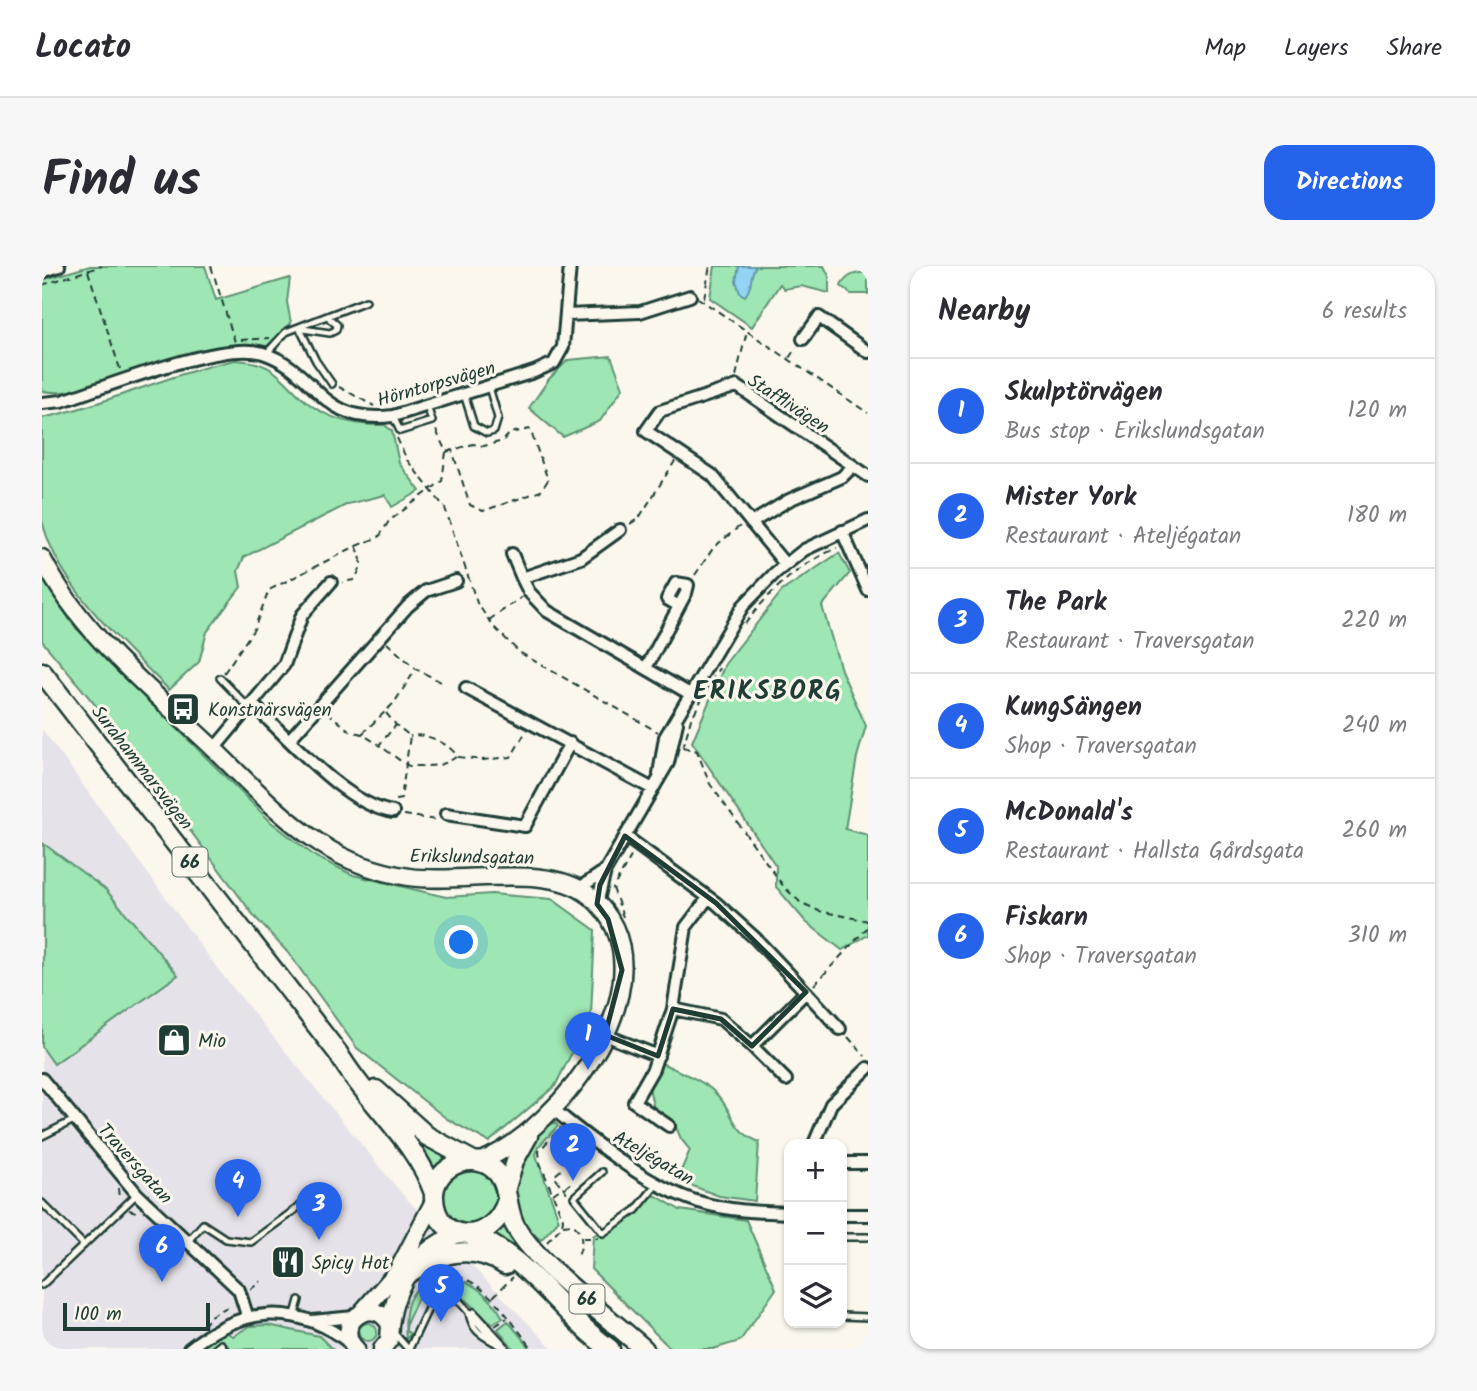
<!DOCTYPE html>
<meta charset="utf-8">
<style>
:root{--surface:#fff;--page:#f7f7f7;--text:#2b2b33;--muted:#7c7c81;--line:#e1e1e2;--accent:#2563eb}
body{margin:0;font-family:Kalam,sans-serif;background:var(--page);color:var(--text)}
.controls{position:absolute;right:21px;bottom:21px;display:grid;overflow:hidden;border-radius:14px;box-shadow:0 2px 5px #0004}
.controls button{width:63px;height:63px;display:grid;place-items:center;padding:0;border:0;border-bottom:2px solid var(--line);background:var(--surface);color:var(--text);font:35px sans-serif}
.scale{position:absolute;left:21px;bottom:18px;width:147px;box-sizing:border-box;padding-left:7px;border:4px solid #1f3d34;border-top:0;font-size:19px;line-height:24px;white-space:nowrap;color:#1f3d34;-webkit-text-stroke:5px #fbf7ec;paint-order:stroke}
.you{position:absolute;left:420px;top:677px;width:24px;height:24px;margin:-18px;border:5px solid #fff;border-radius:50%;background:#1a73e8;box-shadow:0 0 0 10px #1a73e833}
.badge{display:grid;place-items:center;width:46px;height:46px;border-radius:50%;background:var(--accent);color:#fff;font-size:23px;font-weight:700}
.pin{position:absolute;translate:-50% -58px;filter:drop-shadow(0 2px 4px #0008)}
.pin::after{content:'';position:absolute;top:37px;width:24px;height:21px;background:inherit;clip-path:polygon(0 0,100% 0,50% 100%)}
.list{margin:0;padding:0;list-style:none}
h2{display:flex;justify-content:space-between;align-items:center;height:91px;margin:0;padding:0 28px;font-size:30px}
h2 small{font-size:23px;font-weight:400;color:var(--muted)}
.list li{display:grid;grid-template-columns:46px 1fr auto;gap:21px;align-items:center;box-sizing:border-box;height:105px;padding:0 28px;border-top:2px solid var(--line)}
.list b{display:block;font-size:26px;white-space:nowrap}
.list p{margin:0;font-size:23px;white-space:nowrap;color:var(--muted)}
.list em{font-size:23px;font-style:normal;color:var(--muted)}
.icon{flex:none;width:38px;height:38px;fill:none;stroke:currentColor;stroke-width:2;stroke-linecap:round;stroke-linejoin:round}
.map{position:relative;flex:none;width:826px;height:1083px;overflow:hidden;border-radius:21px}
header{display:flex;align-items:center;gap:42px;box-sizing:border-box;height:98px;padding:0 35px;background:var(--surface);border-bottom:2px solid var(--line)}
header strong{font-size:33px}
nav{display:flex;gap:38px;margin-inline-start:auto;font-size:24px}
.intro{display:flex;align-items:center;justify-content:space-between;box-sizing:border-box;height:168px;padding:0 42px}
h1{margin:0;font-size:49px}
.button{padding:18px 32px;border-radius:21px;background:var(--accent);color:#fff;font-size:24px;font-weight:700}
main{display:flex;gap:42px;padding:0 42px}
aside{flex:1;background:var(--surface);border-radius:21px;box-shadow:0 2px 5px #0004}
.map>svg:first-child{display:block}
</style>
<header>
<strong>Locato</strong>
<nav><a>Map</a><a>Layers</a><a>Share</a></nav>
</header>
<div class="intro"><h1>Find us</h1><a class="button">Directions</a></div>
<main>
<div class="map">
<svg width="826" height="1083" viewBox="0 0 826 1083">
<rect width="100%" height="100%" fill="#fbf7ec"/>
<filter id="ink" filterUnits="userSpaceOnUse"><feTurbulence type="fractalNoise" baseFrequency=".0143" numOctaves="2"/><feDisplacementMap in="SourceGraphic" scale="14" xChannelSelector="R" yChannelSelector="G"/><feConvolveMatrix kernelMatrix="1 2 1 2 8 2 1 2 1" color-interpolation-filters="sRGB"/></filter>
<g filter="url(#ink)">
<path fill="#e6e2e9" d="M0,463L178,706L361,929L511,1083H0Z"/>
<path fill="#9ee6b3" stroke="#5e9274" stroke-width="2" d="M48,0H163L174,34L248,12L245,36L249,57L225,80C151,67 73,136 0,125V14Z
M673,0H782L787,10V27L759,20L742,23L738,18L710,61L668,32Z
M826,6V28H809L799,20C805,8 814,7 826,6Z
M569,90L581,122L558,155L521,171L487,142L507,113L526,94Z
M193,94C238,96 239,117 270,140C292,155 317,160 343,159L350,165L357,197L378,225L350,241L343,229L306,238L202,291L196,305L199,321L165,366L157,396L127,424C82,378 15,320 0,254C0,228 0,180 0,152C66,138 127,108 193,94Z
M797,287L808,307L780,340L799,404L824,460L815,491L803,563L826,569V669L800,684L764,656L734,621V600L650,476L683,398L740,325Z
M0,312L32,360L229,556L274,591L311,609L404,631L450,628L510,633L553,664L549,749L513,820L447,876L405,853L315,782L248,689L213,651L60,447L0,375Z
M2,578L64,624L136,709L12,798L0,781Z
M619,797C638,806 663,814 677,831C693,849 689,864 717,876L713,935L677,930L635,914L648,884L639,873L634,861L612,843L607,822Z
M513,857L516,860L496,881L494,889L517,954L499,974C489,966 479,958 475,945C467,921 483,860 513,857Z
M365,866L406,892L392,904Z
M400 932a28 28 0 1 1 56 0a28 28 0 1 1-56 0Z
M613,929L638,944L704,954L734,1023L698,1075L671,1083H629L549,1003L551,970Z
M463,959L480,982L475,987L451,970Z
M397,1010C424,1009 449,1029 461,1052L450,1058L405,1017H396L380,1023L365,1056L364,1065L369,1068L364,1073C361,1042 365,1021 397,1010Z
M466,1055L489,1083H472L456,1063Z
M317 1066a9 9 0 1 1 18 0a9 9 0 1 1-18 0Z
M226,1059L277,1070L290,1083H188L184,1077L176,1076L166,1083H155L182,1065L191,1070L208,1060Z"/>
<path fill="#93d4f4" stroke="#6598a7" stroke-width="2" d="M697,0H714C707,7 712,20 703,30L698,27L694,15Z"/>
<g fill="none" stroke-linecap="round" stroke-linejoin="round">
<g stroke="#1f3d34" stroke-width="10">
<path id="lane" d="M258,63L274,95L290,118
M261,63L288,67L294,64L295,59L288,53
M224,88L244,66L324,35
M422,128L432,160L445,167L452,165L456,152L447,121
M351,150L358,165L390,155L385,140
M178,412L207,442
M0,870L32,854
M560,906L532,931L561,967L594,944L616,917
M0,937L42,979
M800,971H826
M145,976L161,958L184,973L209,976L276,927
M0,1019L95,928
M432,1046L463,1080
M427,1047C431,1070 446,1071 464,1083
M800,1050L826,1051
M252,1052L257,1034
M352,1067L366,1083
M173,1083L179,1078L182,1083
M367,1083L391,1032L401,1027L418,1036L452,1075"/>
</g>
<g stroke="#1f3d34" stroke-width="16">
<path id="street" d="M0,6L17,0
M524,49L598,46L648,30
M761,73L777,51L826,86
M0,137L20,135C64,121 180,74 221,87C277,105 275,159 351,150L492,106L512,97L521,81L528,0
M709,257L747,234L800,211L810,201
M578,264L539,292L480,312L487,326L505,345L648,428
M800,265L826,324
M470,288L480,312
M743,298L670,209L604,165L618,145L695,120L826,210
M604,402L644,327L646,319L634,317L625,333L637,340
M424,422L609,522
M210,438C247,472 303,539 351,546
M248,473L366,340L384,325L414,315
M172,483L242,399L260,349L289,316
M617,508L623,471L701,340L733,307L762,284L826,254
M404,548L483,560L528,477
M583,570L674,637L713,672L764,726L710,780L679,753L631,743
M536,623L563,605
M555,638L563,605L626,497L635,457
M764,726L798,763
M563,769L616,790
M710,780L744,814
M0,813L95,928L197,1024L205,1049
M512,844C555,878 603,919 657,936C686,945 717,946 747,947
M627,860L592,836L611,803L631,743L644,661L666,632
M772,878L789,838L826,802
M800,897H826
M800,949H826
M270,1055L312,1051
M147,1083C198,1041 255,1035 309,1078"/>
</g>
<g stroke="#1f3d34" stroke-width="21">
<path id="secondary" d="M0,292C40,370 110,424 172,483C206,516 239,552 279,578C306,596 335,606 367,611C420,619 506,595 548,630C639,708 519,864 437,896
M464,925L473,895L487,870
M320,1046L355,1006L392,935
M348,1059C354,1016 377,980 420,967
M314,1083C289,1058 332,1027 348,1059L347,1074L340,1083"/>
</g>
<g stroke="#1f3d34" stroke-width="23">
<path id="primary" d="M0,406L296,787C324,836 373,873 392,927
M334,824L385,870L431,895
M465,934C451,981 394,978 392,932C390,903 426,885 449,901C470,916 462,944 475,963C499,1002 566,1051 602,1083
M427,968C486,989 518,1048 568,1083
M367,1007C399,986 429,977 463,999"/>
</g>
<path stroke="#1f3d34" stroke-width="2" stroke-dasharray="7 5" stroke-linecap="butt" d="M169,0L193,76
M46,5L78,103
M0,19L60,0
M656,32L826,147
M662,32L668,0
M199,74L228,72
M747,92L754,82
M694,110L705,65
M297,121L332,140
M355,172L365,194L403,242L435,337L451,360L477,386L616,466
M404,186L431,178L442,180L461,175L468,167L488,163L506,214L499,225L441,245L428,239L410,184
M588,258L597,252L633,195
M314,280L337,271L347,255L400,215L404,186L393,162
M653,309L672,281L698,260
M447,354L480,331
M703,358C727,326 757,298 795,282
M345,377L374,403L401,417
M182,407L212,363L227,324L314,280C321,293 321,301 312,314L300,316
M285,446L308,465L320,468L336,478
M344,447L354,459
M320,468L352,437L374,403
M641,481L655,485L668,518L742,621L758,636L777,645L826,655
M641,482L649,453L677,402
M416,491L441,494L469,491L483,467
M354,534L359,533L368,470L354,459L337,479L360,496L367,500C385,500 401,502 415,490C407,477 382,466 368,470
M362,549L394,554
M581,651L571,622L591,587
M772,719L826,661
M806,771L823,790
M519,904L512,910L520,921
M76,922L77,933
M523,922L529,917
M511,928L521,921L525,927
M87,944L98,947
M521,959L530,958C542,966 541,980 535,992
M541,972H556
M505,976L520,960L521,953L498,897L497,885L519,861
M391,1010C437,999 466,1053 491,1083
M208,1024L219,1015
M451,1031L471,1011
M162,1060L168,1050L189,1039
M453,1060L465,1052"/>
<use href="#lane" stroke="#fbf7ec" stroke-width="5"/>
<use href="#street" stroke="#fbf7ec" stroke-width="10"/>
<use href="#secondary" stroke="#fbf7ec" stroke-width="16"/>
<use href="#primary" stroke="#fbf7ec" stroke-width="18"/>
</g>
</g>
<path fill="none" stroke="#1f3d34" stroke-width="5" stroke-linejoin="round" d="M583,570L674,637L764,726L710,780L679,753L631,743L616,790L563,769L580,704L566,653L555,638L558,619Z"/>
<defs>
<g id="bus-square" transform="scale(1.75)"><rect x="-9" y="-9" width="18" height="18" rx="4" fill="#1f3d34" stroke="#fbf7ec"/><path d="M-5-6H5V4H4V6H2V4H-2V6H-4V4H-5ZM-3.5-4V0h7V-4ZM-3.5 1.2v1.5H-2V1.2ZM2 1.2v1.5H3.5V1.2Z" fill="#fff"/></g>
<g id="shop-square" transform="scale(1.75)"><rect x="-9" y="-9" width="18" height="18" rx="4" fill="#1f3d34" stroke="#fbf7ec"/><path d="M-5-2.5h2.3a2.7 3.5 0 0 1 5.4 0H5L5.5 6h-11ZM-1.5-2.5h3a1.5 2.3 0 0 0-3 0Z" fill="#fff"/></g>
<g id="restaurant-square" transform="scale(1.75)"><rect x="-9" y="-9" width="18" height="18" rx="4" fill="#1f3d34" stroke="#fbf7ec"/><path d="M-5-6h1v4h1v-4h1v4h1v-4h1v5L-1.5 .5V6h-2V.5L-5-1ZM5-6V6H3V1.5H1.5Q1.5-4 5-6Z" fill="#fff"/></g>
</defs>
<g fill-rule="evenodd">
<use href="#bus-square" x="141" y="443"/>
<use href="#shop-square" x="132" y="774"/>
<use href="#restaurant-square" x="246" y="996"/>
</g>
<g text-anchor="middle" stroke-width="6" stroke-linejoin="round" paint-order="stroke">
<g fill="#fbf7ec" stroke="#61756b" stroke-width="2">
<rect x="130.5" y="581.5" width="35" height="29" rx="5"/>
<rect x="527.5" y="1018.5" width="35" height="29" rx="5"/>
</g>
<g font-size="18" font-weight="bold" fill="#1f3d34">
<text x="148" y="602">66</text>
<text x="545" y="1039">66</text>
</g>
<g font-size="19" fill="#1f3d34" stroke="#fbf7ec">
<text transform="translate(394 117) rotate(-16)" y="7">Hörntorpsvägen</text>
<text transform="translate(747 137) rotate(33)" y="7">Stafflivägen</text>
<text transform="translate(101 501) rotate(52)" y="7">Surahammarsvägen</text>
<text transform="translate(430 590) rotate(1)" y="7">Erikslundsgatan</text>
<text transform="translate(612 891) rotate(30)" y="7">Ateljégatan</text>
<text transform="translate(94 897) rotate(48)" y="7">Traversgatan</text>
</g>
<g font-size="19" fill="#1f3d34" stroke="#fbf7ec" text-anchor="start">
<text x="166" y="450">Konstnärsvägen</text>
<text x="156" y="781">Mio</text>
<text x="270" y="1003">Spicy Hot</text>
</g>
<g font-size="26" font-weight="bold" letter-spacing="2" fill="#1f3d34" stroke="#fbf7ec">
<text x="726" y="433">ERIKSBORG</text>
</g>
</g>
</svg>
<div class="controls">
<button>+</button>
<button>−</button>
<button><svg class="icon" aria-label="layers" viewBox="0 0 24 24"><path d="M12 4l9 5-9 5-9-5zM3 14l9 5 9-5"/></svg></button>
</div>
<div class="scale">100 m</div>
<div class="you"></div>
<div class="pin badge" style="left:546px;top:804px">1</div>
<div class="pin badge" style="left:531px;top:915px">2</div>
<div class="pin badge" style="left:277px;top:974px">3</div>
<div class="pin badge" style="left:196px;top:951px">4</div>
<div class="pin badge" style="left:399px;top:1056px">5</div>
<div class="pin badge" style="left:120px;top:1016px">6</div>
</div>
<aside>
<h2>Nearby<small>6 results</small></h2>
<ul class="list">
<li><span class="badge">1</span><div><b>Skulptörvägen</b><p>Bus stop · Erikslundsgatan</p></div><em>120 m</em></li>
<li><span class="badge">2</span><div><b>Mister York</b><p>Restaurant · Ateljégatan</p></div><em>180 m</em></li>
<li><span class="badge">3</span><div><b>The Park</b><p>Restaurant · Traversgatan</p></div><em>220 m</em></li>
<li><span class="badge">4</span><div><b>KungSängen</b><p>Shop · Traversgatan</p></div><em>240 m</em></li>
<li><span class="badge">5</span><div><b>McDonald's</b><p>Restaurant · Hallsta Gårdsgata</p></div><em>260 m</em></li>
<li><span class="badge">6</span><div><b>Fiskarn</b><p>Shop · Traversgatan</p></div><em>310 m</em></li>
</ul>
</aside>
</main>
